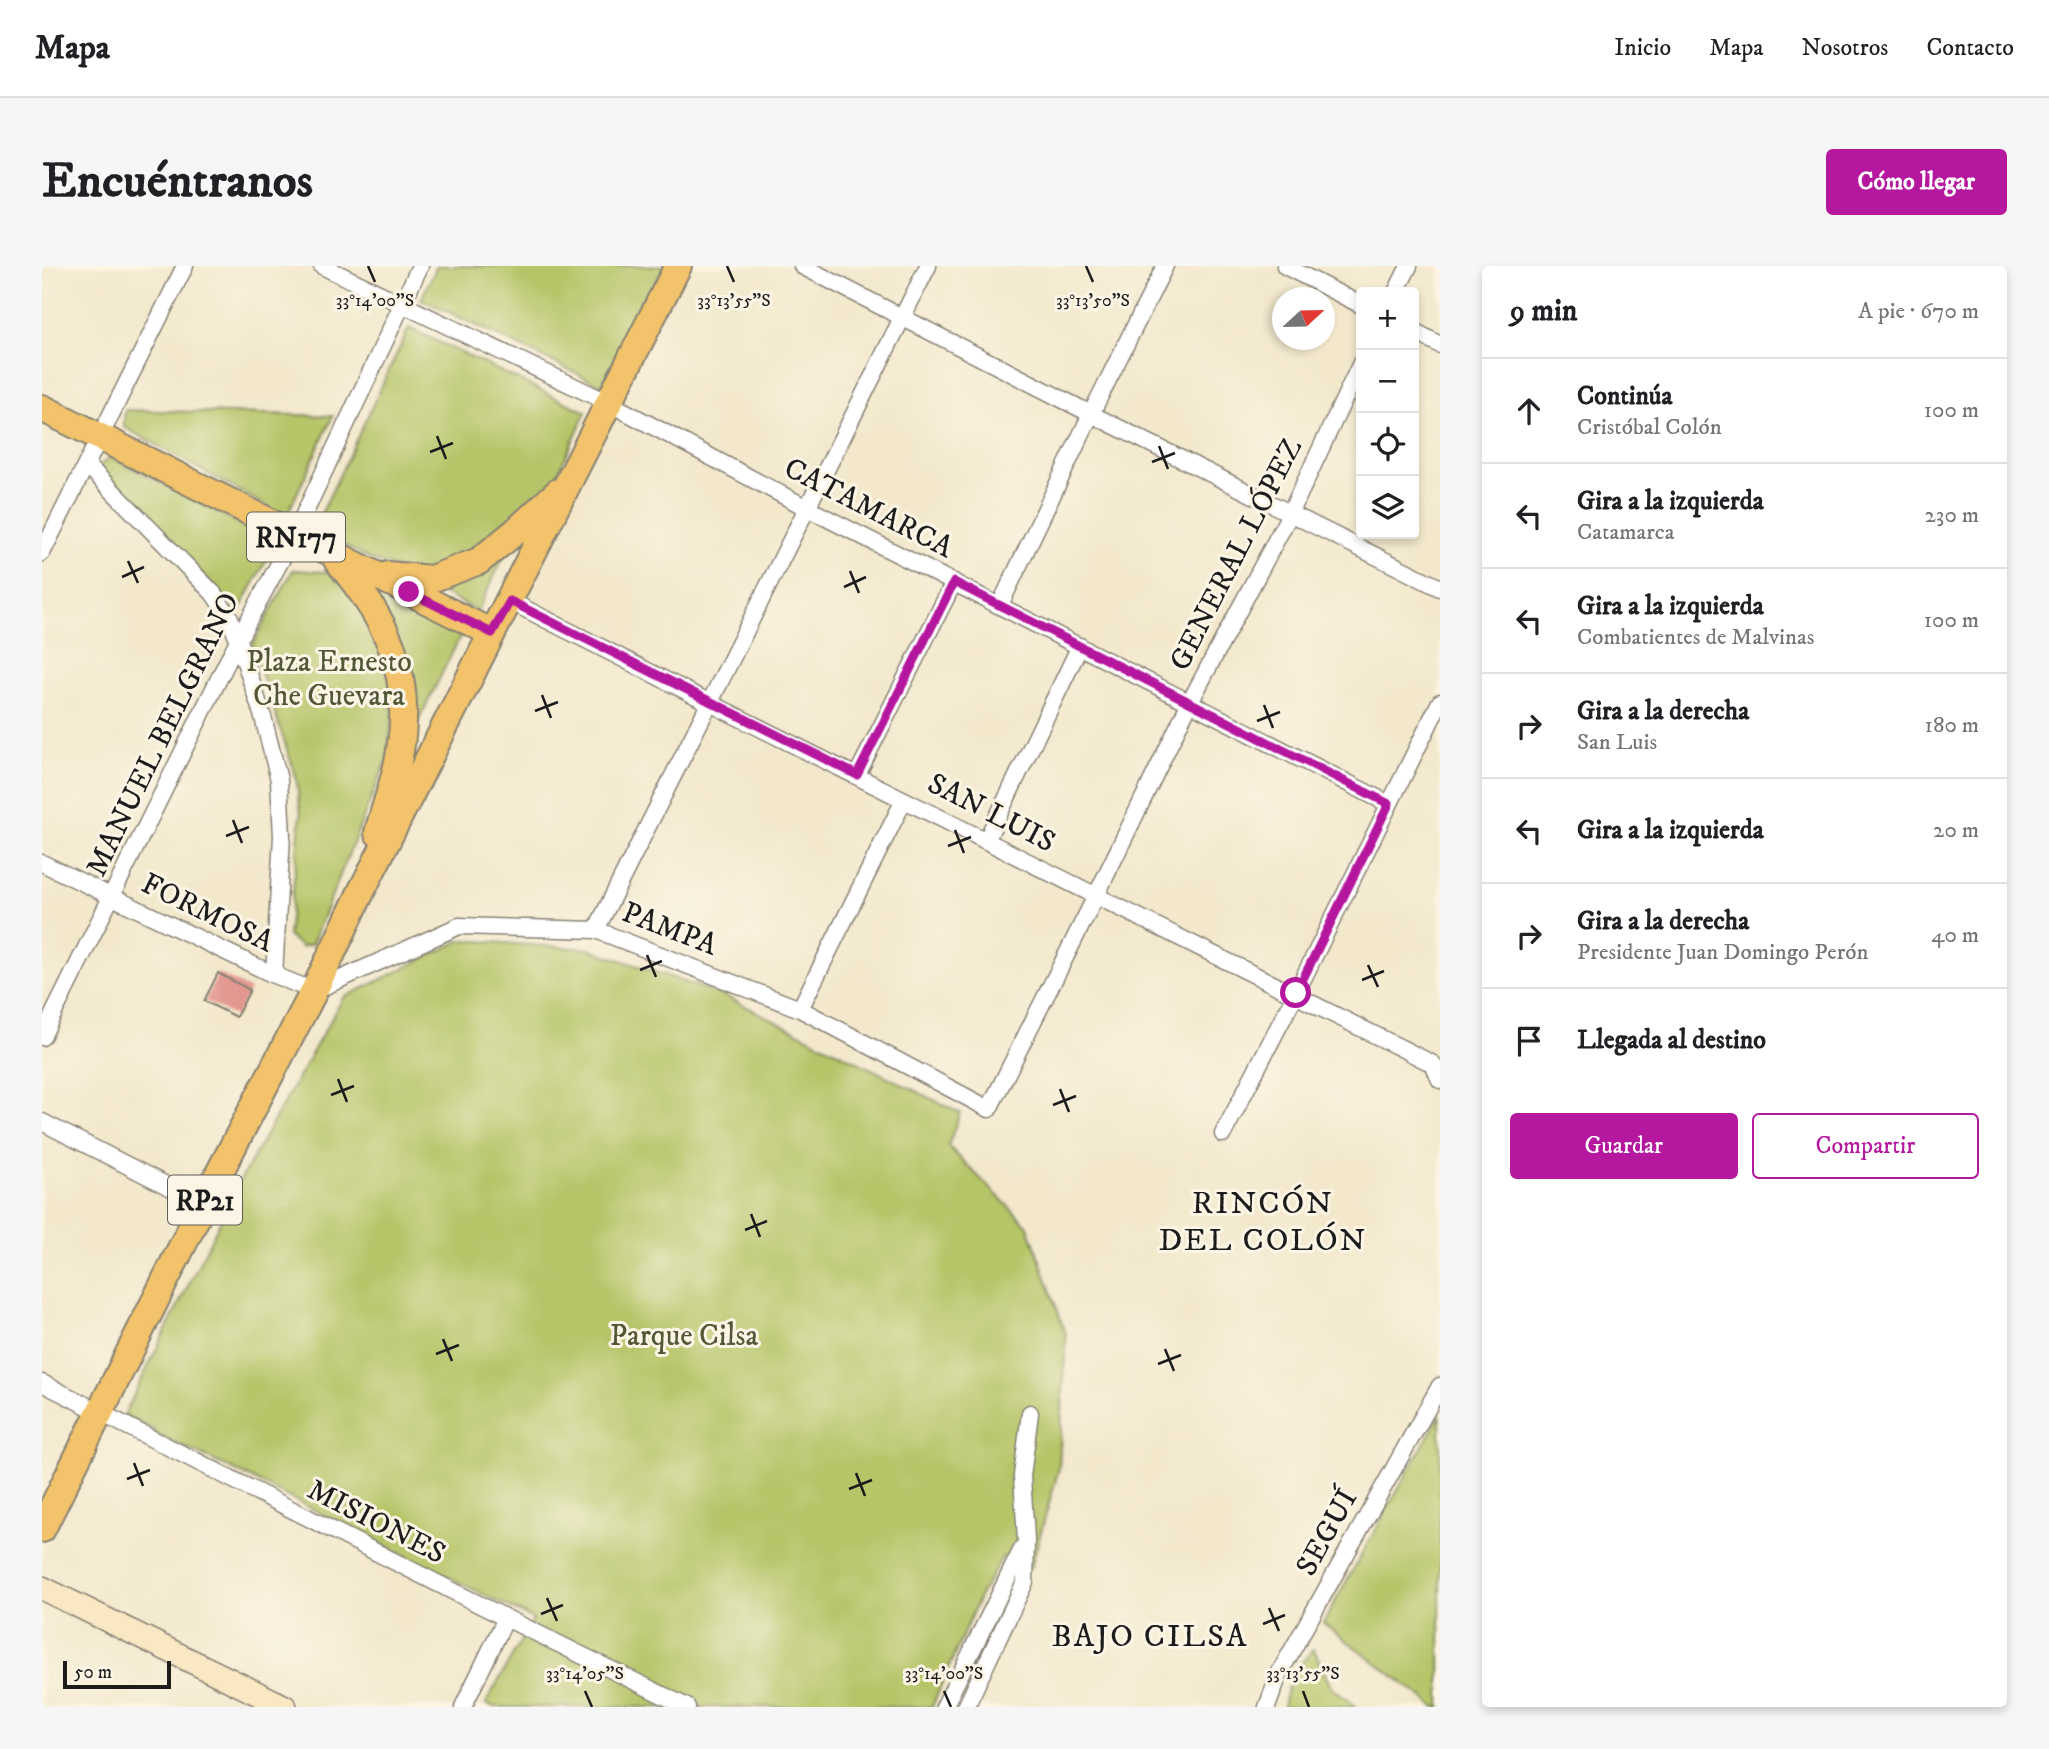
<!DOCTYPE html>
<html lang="es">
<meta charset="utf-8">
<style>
:root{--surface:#fff;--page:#f6f6f6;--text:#202124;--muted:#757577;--line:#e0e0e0;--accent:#b5179e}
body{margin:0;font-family:"IM FELL DW Pica",serif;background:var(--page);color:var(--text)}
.controls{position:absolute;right:21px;top:21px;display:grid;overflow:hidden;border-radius:7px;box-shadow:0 4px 10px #0003}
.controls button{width:63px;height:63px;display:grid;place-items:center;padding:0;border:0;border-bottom:2px solid var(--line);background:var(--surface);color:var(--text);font:35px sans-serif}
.compass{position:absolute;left:1230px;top:21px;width:63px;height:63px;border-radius:50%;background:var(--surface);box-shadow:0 4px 10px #0003;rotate:68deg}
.scale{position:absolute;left:21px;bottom:18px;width:108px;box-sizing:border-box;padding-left:7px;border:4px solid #1c1c1c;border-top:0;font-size:19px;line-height:24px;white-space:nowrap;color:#1c1c1c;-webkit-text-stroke:5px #fcf5e5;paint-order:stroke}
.stop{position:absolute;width:21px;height:21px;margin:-16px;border:5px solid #b5179e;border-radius:50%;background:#fff}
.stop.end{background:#b5179e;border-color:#fff;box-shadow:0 2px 7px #0008}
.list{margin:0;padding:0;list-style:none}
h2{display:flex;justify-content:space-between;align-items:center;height:91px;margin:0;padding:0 28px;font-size:30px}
h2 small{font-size:23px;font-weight:400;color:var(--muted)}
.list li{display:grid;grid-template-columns:46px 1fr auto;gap:21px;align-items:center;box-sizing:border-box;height:105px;padding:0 28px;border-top:2px solid var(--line)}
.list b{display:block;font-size:26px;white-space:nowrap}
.list p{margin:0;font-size:23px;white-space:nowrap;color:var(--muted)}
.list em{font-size:23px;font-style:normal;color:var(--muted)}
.actions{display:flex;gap:14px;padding:21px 28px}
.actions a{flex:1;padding:16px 0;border:2px solid var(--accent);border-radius:7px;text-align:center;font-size:24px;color:var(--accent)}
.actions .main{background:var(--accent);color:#fff}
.icon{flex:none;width:38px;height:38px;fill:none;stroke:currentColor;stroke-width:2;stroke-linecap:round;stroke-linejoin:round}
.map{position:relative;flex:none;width:1398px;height:1441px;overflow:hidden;border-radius:7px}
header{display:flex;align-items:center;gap:42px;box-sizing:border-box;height:98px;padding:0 35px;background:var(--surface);border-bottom:2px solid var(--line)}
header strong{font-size:33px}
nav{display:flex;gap:38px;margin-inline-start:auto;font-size:24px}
.intro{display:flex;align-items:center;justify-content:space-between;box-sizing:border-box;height:168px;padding:0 42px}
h1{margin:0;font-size:49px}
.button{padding:18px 32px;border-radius:7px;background:var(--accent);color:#fff;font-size:24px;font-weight:700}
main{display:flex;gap:42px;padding:0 42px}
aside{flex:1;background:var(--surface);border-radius:7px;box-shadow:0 4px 10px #0003}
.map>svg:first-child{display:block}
</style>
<header>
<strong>Mapa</strong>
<nav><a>Inicio</a><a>Mapa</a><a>Nosotros</a><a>Contacto</a></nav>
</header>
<div class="intro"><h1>Encuéntranos</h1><a class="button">Cómo llegar</a></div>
<main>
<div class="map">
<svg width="1398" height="1441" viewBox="0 0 1398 1441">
<rect width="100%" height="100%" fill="#fcf5e5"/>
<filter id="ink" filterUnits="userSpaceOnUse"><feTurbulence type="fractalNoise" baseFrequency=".0143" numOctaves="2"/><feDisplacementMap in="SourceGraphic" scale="14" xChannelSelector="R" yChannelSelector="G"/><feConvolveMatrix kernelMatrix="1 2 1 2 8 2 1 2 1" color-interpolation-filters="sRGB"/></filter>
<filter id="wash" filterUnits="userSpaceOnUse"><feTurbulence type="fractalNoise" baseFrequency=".00686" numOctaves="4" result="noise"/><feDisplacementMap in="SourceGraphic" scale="28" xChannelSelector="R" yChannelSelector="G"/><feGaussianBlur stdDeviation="1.57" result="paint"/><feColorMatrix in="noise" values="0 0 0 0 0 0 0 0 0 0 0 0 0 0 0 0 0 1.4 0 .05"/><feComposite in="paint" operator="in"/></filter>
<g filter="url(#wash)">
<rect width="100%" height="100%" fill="#f3e8cc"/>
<path fill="#b6c568" stroke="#697042" stroke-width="2" d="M395,0H622L559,119L379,33Z
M367,62L544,146L503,236L389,313L329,294L272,263Z
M83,144L291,150L244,251L82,161Z
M68,191L234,276L197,345L55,202Z
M466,281L436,345L378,316Z
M251,304L286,306L303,321L336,370L352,431L345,494L270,678L259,681L246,670L259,549L254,510L210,379Z
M324,319L419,369L366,476Z
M420,674L547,683L683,730L918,847L906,880L986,960L1024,1069L1017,1202L989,1301L961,1290L937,1331L890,1441H452L444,1437L491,1353L192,1204L114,1168L111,1163L82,1149L198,915L301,732Z
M1398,1149V1441H1393L1281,1357Z
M1272,1383L1288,1419L1313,1441H1241C1244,1417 1255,1400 1272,1383Z"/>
<g id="blocks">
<path fill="#e29891" d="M176,707L208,724L194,751L162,735Z"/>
</g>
</g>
<g filter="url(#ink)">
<use href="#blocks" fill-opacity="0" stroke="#888274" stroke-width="2"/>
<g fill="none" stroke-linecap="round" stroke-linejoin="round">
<g stroke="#888274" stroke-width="19">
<path id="minor" d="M280,0L567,137L765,242L1347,538
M760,0L1049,148L1398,322
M1243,0L1319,39
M1354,26L1367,0
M1372,65L1398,79
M45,199L171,327L188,352L196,374L221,451L237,514L240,570L232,709
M0,287L143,0
M468,335L668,437L1391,798L1398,814
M958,339L1049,148L1123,0
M815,509L912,316
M944,575L1038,380
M0,597L232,709L272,725L417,660L554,664L758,743L947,843L1054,630L1148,436L1248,248L1319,97
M554,664L886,0
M758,743L862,534
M0,771L196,374L252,270L378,0
M0,856L161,938
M1181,868L1254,727L1398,436
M0,1117L464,1352L645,1441
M421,1441L464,1352
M902,1441L980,1283
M924,1441L983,1316L984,1274L980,1210L988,1147
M1225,1441L1238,1406L1398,1120"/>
</g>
<g stroke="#888274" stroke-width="26">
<path id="secondary" d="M0,1322L243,1441"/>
</g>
<g stroke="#888274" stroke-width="30">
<path id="primary" d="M0,142L450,367
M295,294C345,354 371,406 358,485C354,512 343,540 336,567
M346,309L389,313L437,295L473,266L516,226
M0,1263L161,938L272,725L320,624L636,0"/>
</g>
<use href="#minor" stroke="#fff" stroke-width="16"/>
<use href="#secondary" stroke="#fae7c3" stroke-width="23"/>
<use href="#primary" stroke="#f2c36a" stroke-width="26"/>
</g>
</g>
<g fill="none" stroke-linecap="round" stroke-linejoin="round" filter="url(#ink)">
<path stroke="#b5179e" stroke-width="9" d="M367,326L450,367L468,335L815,509L912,316L1347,538L1254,727"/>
</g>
<path fill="none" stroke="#1c1c1c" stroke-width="2.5" d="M326,0L333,16M685,0L692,16M1044,0L1051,16M395,170L404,193M1117,180L1126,203M388,186L411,177M1110,196L1133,187M86,295L96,317M808,305L817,327M80,311L102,301M802,321L824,311M500,429L509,452M1222,439L1231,462M493,445L516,436M1215,455L1238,446M191,554L200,577M913,564L922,587M184,570L207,561M906,580L929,571M605,689L614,711M1326,699L1336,721M598,704L620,695M1320,714L1342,705M296,813L305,836M1018,823L1027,846M289,829L312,820M1011,839L1034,830M709,948L718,971M703,964L725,955M401,1073L410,1095M1123,1083L1132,1105M394,1088L417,1079M1116,1098L1139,1089M92,1197L101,1220M814,1207L823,1230M85,1213L108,1204M807,1223L830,1214M505,1332L515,1355M1227,1342L1237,1365M499,1348L521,1339M1221,1358L1243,1349M543,1425L550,1441M902,1425L909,1441M1261,1425L1267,1441"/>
<g text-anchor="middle" stroke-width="6" stroke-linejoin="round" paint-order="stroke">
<g fill="#fcf5e5" stroke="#5f5d58" stroke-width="2">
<rect x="205" y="246.5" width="98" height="49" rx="5"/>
<rect x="126" y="909.5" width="74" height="49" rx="5"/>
</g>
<g font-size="28" font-weight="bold" fill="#1c1c1c">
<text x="254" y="281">RN177</text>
<text x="163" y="944">RP21</text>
</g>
<g font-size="30" fill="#1c1c1c" stroke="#fcf5e5">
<text transform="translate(827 241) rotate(27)" y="10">CATAMARCA</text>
<text transform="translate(1193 288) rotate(-63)" y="10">GENERAL LÓPEZ</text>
<text transform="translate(120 468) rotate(-64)" y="10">MANUEL BELGRANO</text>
<text transform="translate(950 546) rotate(27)" y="10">SAN LUIS</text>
<text transform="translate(166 646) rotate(26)" y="10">FORMOSA</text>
<text transform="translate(628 662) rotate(21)" y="10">PAMPA</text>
<text transform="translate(335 1255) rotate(27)" y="10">MISIONES</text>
<text transform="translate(1284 1266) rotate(-61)" y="10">SEGUÍ</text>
</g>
<g font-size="30" fill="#525737" stroke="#fcf5e5">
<text x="287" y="405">Plaza Ernesto<tspan x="287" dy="34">Che Guevara</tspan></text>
<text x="642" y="1079">Parque Cilsa</text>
</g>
<g font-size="32" letter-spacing="2" fill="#1c1c1c" stroke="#fcf5e5">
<text x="1221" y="947">RINCÓN<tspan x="1221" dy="37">DEL COLÓN</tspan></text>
<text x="1108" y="1380">BAJO CILSA</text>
</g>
</g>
<g font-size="18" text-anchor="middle" fill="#1c1c1c" stroke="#fcf5e5" stroke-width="6" stroke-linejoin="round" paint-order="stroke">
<text x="333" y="40">33°14'00"S</text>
<text x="692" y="40">33°13'55"S</text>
<text x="1051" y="40">33°13'50"S</text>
<text x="543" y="1413">33°14'05"S</text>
<text x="902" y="1413">33°14'00"S</text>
<text x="1261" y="1413">33°13'55"S</text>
</g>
</svg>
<div class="controls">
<button>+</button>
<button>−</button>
<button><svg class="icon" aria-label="locate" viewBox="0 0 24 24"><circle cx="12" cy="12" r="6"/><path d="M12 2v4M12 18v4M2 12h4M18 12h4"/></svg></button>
<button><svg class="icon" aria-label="layers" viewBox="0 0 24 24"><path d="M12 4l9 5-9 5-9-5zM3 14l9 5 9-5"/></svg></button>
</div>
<svg class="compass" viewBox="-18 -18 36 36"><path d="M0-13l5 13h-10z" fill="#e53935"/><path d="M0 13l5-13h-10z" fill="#757577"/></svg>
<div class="scale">50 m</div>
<div class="stop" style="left:1254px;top:727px"></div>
<div class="stop end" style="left:367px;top:326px"></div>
</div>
<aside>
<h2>9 min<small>A pie · 670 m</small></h2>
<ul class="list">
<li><svg class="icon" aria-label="ahead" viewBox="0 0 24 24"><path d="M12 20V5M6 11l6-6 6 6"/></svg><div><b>Continúa</b><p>Cristóbal Colón</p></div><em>100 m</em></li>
<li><svg class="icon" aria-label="left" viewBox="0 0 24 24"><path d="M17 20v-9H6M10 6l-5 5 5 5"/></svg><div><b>Gira a la izquierda</b><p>Catamarca</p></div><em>230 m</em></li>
<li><svg class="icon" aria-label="left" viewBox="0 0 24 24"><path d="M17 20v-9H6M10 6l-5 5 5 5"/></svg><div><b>Gira a la izquierda</b><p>Combatientes de Malvinas</p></div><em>100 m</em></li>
<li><svg class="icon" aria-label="right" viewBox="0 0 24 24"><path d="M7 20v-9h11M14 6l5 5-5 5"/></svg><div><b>Gira a la derecha</b><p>San Luis</p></div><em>180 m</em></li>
<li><svg class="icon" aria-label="left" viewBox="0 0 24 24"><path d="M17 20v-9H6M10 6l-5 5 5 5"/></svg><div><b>Gira a la izquierda</b></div><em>20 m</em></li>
<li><svg class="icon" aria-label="right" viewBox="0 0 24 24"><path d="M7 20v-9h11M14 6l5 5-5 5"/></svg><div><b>Gira a la derecha</b><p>Presidente Juan Domingo Perón</p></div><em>40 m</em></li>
<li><svg class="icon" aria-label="arrive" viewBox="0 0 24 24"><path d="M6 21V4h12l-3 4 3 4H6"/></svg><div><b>Llegada al destino</b></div></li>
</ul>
<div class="actions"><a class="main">Guardar</a><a>Compartir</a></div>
</aside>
</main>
